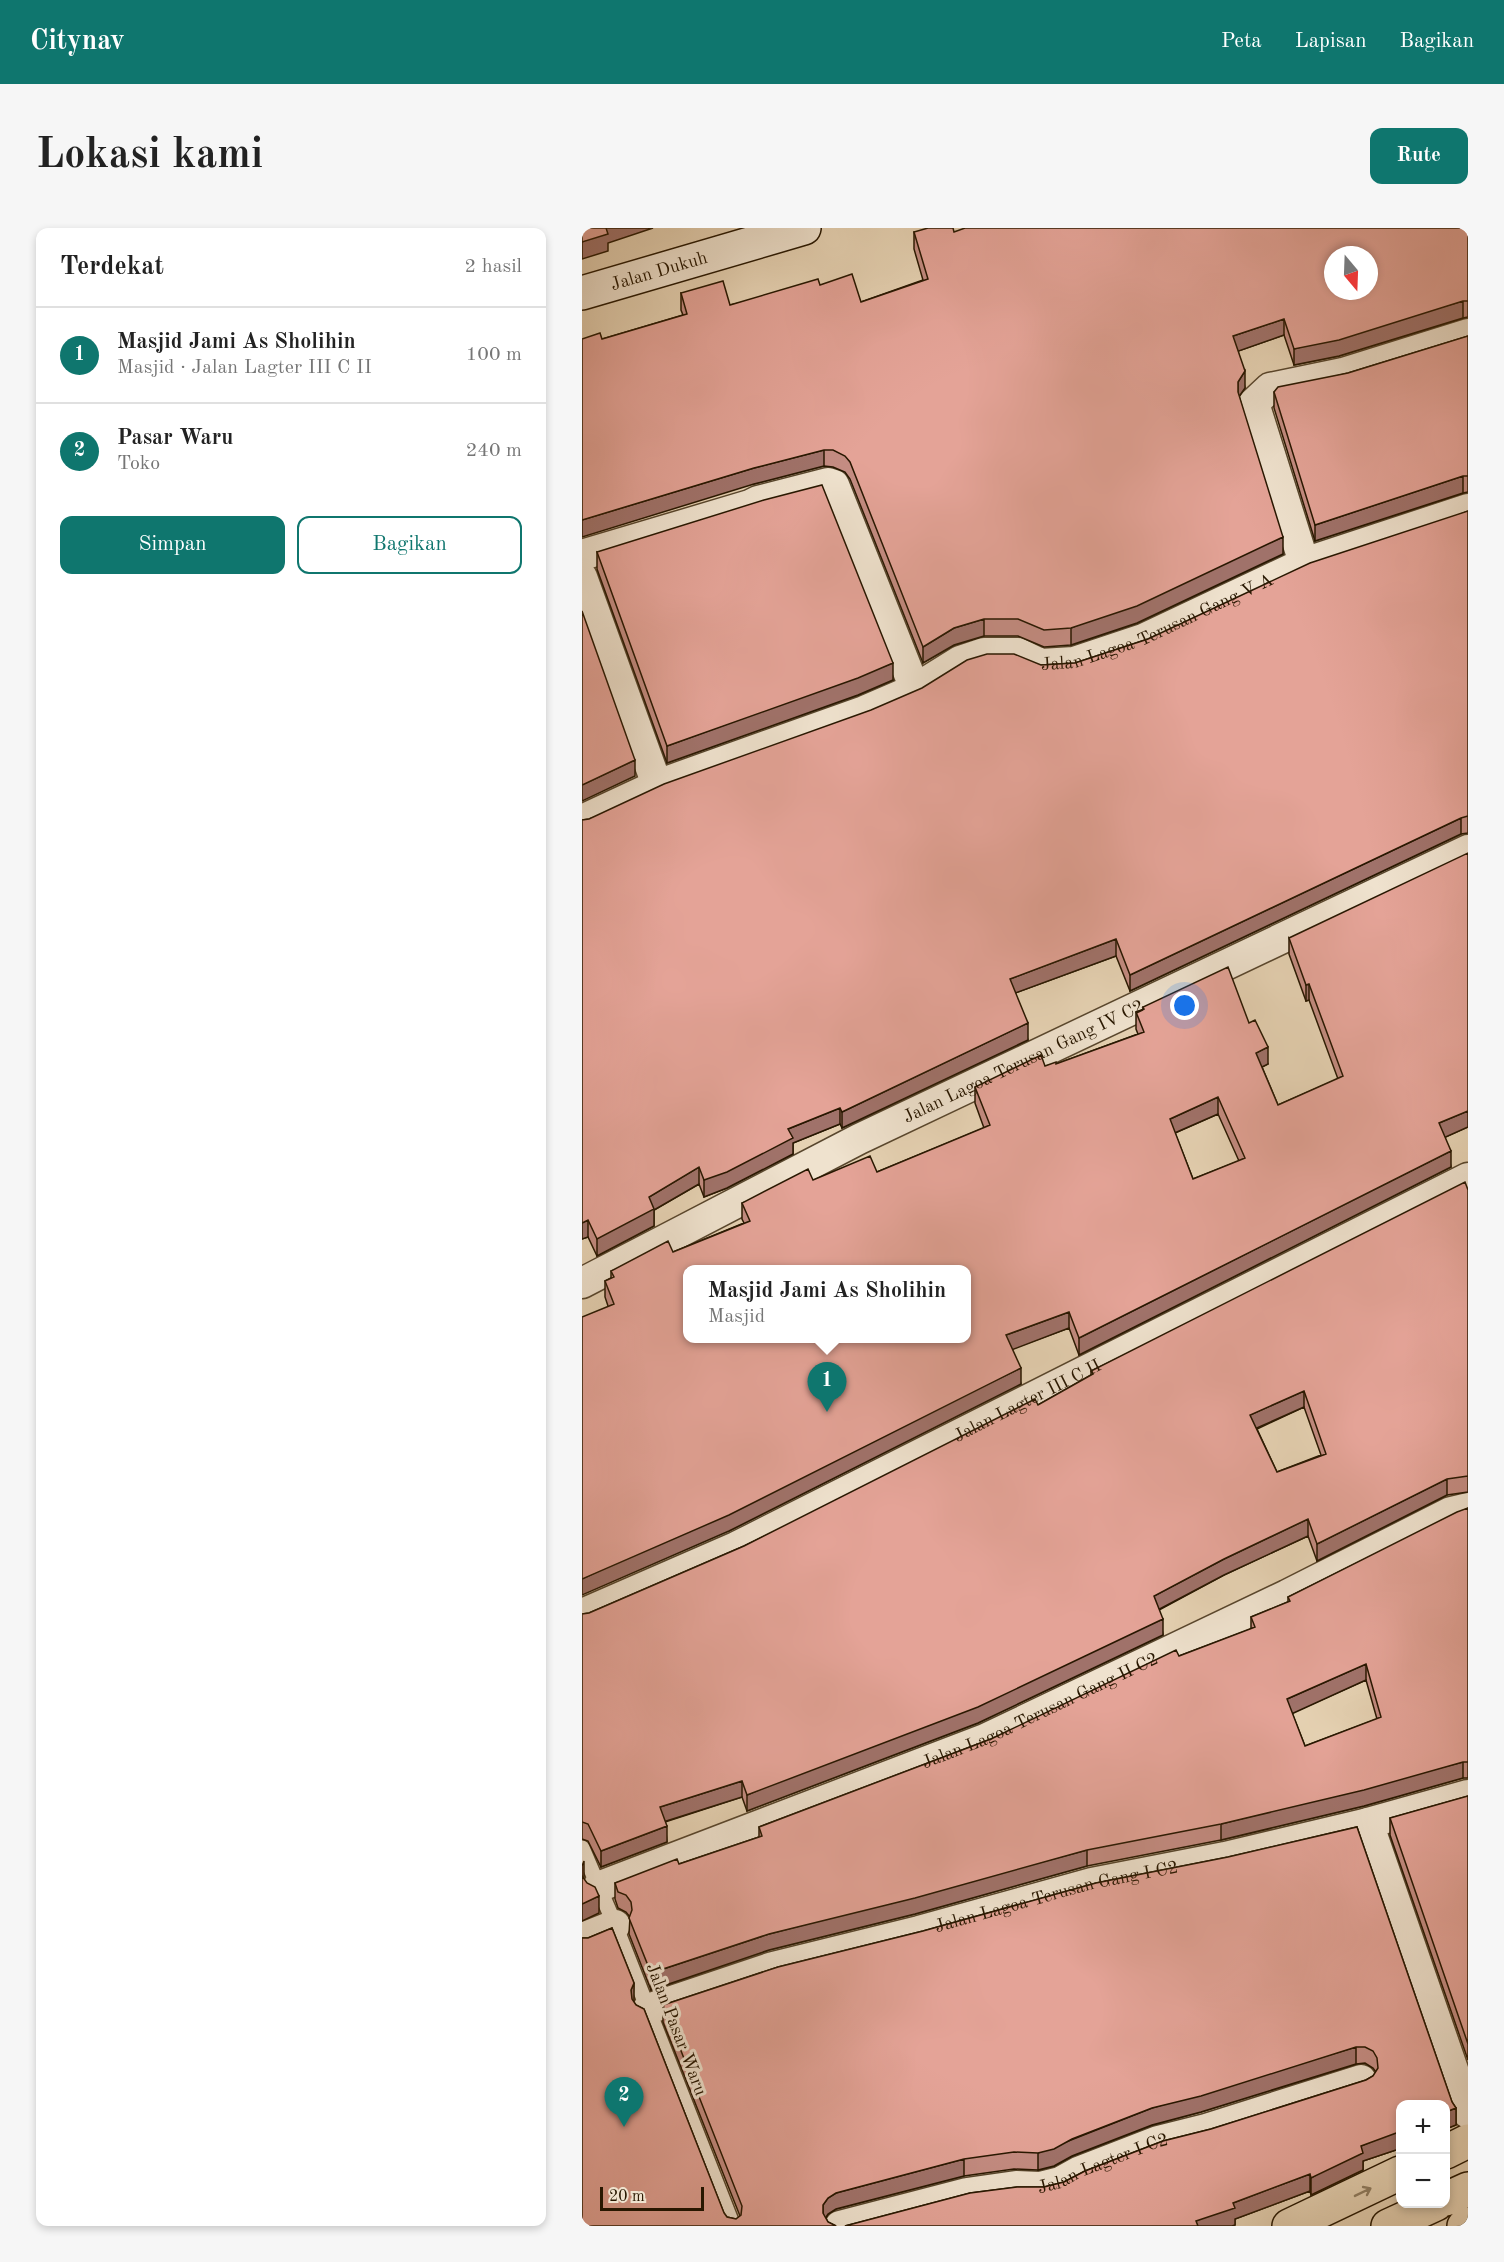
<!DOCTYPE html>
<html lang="id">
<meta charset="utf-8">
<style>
:root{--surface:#fff;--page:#f6f6f6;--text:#222;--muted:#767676;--line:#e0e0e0;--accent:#0f766e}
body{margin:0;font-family:"Old Standard TT",serif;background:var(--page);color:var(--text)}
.controls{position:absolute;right:18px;bottom:18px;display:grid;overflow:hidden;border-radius:12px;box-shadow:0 3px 9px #0003}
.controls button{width:54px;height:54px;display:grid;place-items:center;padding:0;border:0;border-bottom:2px solid var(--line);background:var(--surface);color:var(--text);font:30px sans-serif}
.compass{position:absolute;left:742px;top:18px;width:54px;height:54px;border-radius:50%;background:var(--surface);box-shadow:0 3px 9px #0003;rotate:161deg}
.scale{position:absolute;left:18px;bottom:15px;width:104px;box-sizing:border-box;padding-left:6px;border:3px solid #281700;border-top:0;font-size:16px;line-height:21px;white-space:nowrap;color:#281700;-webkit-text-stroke:4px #efe2ce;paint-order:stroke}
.you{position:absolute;left:603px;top:778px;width:21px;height:21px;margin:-15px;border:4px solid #fff;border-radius:50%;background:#1a73e8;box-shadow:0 0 0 9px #1a73e833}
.badge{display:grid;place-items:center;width:39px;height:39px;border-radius:50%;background:var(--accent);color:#fff;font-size:20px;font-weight:700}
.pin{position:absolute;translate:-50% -50px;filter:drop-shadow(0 2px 3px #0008)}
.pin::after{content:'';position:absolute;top:32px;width:21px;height:18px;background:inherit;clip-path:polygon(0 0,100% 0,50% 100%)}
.popup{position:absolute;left:101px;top:1037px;width:288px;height:78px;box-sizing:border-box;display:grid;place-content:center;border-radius:12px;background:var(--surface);filter:drop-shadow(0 2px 4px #0005);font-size:20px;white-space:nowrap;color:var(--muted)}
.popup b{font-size:22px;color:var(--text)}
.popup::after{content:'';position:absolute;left:50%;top:100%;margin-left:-12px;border:12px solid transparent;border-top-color:var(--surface)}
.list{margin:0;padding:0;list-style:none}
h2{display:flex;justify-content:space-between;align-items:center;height:78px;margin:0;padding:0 24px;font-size:26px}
h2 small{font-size:20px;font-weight:400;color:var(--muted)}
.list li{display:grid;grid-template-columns:39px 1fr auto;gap:18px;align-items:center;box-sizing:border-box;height:96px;padding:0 24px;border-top:2px solid var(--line)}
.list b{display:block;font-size:22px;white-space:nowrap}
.list p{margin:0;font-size:20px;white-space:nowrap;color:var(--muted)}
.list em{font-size:20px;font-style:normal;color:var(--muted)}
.actions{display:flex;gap:12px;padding:18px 24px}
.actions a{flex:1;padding:14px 0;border:2px solid var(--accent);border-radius:12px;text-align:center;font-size:21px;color:var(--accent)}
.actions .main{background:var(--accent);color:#fff}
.map{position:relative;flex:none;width:886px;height:1998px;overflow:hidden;border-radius:12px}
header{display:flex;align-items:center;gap:36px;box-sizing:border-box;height:84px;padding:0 30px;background:var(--accent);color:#fff}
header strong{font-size:28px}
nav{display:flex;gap:33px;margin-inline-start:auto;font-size:21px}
.intro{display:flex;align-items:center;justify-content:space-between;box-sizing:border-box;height:144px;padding:0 36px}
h1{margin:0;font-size:42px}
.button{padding:15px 27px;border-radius:12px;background:var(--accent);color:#fff;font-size:21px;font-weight:700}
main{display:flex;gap:36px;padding:0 36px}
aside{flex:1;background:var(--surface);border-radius:12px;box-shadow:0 3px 9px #0003}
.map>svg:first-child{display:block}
</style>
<header>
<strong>Citynav</strong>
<nav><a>Peta</a><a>Lapisan</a><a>Bagikan</a></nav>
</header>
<div class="intro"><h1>Lokasi kami</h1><a class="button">Rute</a></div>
<main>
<aside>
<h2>Terdekat<small>2 hasil</small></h2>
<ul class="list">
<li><span class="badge">1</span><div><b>Masjid Jami As Sholihin</b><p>Masjid · Jalan Lagter III C II</p></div><em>100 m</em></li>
<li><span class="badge">2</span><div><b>Pasar Waru</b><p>Toko</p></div><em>240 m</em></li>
</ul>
<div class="actions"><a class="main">Simpan</a><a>Bagikan</a></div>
</aside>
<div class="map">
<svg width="886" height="1998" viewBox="0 0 886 1998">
<rect width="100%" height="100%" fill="#e6d2b3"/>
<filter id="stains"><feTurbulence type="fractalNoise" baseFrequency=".00333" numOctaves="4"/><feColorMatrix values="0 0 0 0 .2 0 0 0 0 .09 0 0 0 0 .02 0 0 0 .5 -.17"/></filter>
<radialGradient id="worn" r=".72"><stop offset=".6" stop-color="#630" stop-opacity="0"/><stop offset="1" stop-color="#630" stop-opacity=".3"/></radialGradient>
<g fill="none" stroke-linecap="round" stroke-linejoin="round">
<g stroke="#58462d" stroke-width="18">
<path id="lane" d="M0,1620L33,1697L151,1998"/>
</g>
<g stroke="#58462d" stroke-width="33">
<g id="street">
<path d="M0,327L168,277L176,273L246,255L252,257L333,461"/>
<path d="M722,335L672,175L688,160L761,145L886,106"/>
<path d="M0,349L75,557"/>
<path id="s1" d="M0,592L75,557L282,483L333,461L378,433L402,425H436L459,436L492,434L561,411L722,335L886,281"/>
<path id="s2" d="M0,1055L277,911L886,622"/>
<path id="s3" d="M0,1386L154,1319L886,950"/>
<path d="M786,1595L886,1885"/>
<path id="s4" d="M16,1659L403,1511L705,1367L869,1284L886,1280"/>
<path d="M0,1710L33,1697"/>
<path id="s5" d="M66,1781L191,1739L337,1703L510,1655L643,1629L786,1595L886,1567"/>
<path id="s6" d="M258,1998L385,1965L434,1958L458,1959L478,1954L496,1944L576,1913L624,1901L779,1852"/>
</g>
</g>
<g stroke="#281700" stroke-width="36">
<g id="secondary">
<path id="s7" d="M0,65L222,0"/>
</g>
</g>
<g stroke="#281700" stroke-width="36">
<path id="highway" d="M864,1924L886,1913
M864,1971L886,1961
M707,1998L818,1945
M806,1998L854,1976
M882,1998L886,1996"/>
</g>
<use href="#lane" stroke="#efe2ce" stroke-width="15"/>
<use href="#street" stroke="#efe2ce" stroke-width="30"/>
<use href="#secondary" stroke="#efe2ce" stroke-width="33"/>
<use href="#highway" stroke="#e6d2b3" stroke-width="33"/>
</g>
<path fill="#c48c82" stroke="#281700" stroke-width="1.5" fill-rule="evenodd" d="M886,0V89L881,90L757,128L712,137L702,107L656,123L663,160L657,168L701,326L555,395L489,417L462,419L436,408H402L372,417L341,435L268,251L263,244L251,239L242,238L172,256L20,111L101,87L99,82V65L148,77L238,57L279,74L341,52L332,21V4Z
M886,108V264L881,265L733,313L692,180V164L766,145Z
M886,283V605L879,606L548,763L534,728L433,765L446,812L260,900L258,896L211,915V926L145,960L122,969L117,956L72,982V998L15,1028L6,1009L0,1011V592L7,591L459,437L493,435L566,411Z
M15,324L311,452L276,467L85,535L15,341Z
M707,710L886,899L863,909L869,939L497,1127L487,1100L430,1121L439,1156L147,1303L26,1078L23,1069V1053L29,1050V1043L91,1024L162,995L160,991V975L231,952L295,944L402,900L393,875V859L463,838L474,836L556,806L554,801V784L561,782V779L667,795L686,836L680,839L696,877L756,851L727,772L724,773L707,726ZM636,886L657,933L611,951L593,905Z
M886,962V1264L865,1267L735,1333L726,1308L642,1347L577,1382L581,1407L396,1495L165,1583L160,1569L83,1594L85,1614L19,1639L6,1613L0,1611V1386L7,1385L162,1318L456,1177L509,1147V1143ZM722,1179L739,1227L695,1244L675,1201Z
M886,1280V1550H881L782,1578L639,1612L505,1638L333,1686L187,1722L69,1762L47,1706L48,1689L44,1684L36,1680L33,1671V1655L97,1636L177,1609V1599L409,1511L597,1428L669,1401V1389L706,1374V1369ZM784,1452L795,1491L723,1518L710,1485Z
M886,1568V1832L808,1607V1590Z
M775,1599L870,1874L874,1880V1897L864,1901V1876H819V1917L817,1918V1921L781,1933V1942L729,1967L728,1963L653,1991V1997L650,1998H263L388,1965L435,1959H462L482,1954L503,1943L581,1913L629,1901L784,1852L791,1848L794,1844L791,1840L783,1835L774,1836L619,1884L570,1897L490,1928L472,1938L456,1942L432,1941L382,1948L254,1981L246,1986L244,1990L246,1994L254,1998H0V1710H6L30,1700L52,1755L51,1773L54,1777L62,1781L142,1985L145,1989L154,1991L158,1988L81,1794V1777L196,1739L341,1703L514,1655L646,1629Z"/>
<path fill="#a0726a" stroke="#281700" stroke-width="1.5" d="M23,0H71L26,15V23L0,31V14Z
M881,73V90L757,128L712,137V121Z
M702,91V107L651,125V108Z
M663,143V160L656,170V154Z
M242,222V238L172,256L0,309V292L172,240Z
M881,248V265L733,313V297Z
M701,309V326L555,395L489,417V400Z
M402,391V408L372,417L341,435V419L372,400Z
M311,435V452L276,467L85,535V518Z
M53,532V548L0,573V557Z
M879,590V606L548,763V747Z
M534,711V728L428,767V751Z
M727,756V772L724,773V757Z
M446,795V812L260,900V884Z
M686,819V836L674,842V825Z
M636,869V886L588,907V891Z
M258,880V896L211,915V926L145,960L122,969V952L206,901Z
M886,883V899L857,912V895Z
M869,923V939L497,1127V1110Z
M117,939V956L72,982V998L15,1028V1011L67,969Z
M6,992V1009L0,1011V995Z
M487,1084V1100L424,1124V1107Z
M439,1140V1156L147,1303L0,1367V1351Z
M722,1163V1179L668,1203V1187Z
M865,1251V1267L735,1333V1316Z
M726,1291V1308L642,1347L572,1384V1368L642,1331Z
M581,1391V1407L396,1495L165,1583V1567Z
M784,1436V1452L705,1488V1471Z
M881,1534V1550L782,1578L639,1612V1596Z
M160,1553V1569L78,1595V1579Z
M85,1598V1614L19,1639V1623Z
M505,1622V1638L333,1686L187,1722L69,1762V1745L187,1706Z
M2,1633V1649L0,1654V1638Z
M17,1668V1685L0,1693V1676Z
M52,1755V1772L49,1778V1762Z
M774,1819V1836L619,1884L570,1897L490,1928L472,1938L456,1942V1925L570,1880Z
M874,1880V1897L864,1901V1884Z
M819,1901V1917L817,1918V1921L781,1933V1942L729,1967V1950L779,1918Z
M382,1931V1948L254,1981L246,1986L241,1994V1977L246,1970L254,1965Z
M728,1946V1963L653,1991V1997L650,1998H614V1993L651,1975Z"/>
<path fill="#e4a397" stroke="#281700" stroke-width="1.5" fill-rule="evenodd" d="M0,0H24L26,6L0,14Z
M346,0H371L372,4L383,0H886V73H881L757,112L712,121L702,91L651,108L663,143L656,154V164L701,309L555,378L489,400L462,402L436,391H402L372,400L341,419L268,234L263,228L251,222H242L172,240L0,292V111L18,105L20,111L105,86L99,65L141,53L148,77L236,51L238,57L270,46L279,74L346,51L332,4ZM751,27H787V63H751Z
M886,108V248H881L733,297L692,164L696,159L766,145Z
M240,257L311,435L276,450L85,518L15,324L182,272Z
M886,283V588L879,590L548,747L534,711L428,751L446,795L260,884L258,880L206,901L211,910L145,944L122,952L117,939L67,969L72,981L15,1011L6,992L0,995V592L7,591L82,556L289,482L340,460L385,432L405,426H432L459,437L493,435L566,411L728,335Z
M0,383L53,532L0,557Z
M886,625V883L857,895L869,923L497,1110L487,1084L424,1107L439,1140L147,1287L0,1351V1089L32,1076L23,1053L32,1049L29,1043L86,1013L91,1024L168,993L160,975L226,941L231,952L288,928L295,944L408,897L393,859L459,827L463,838L474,834V836L562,804L554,784L562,781L561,779L646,739L667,795L673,792L686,819L674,825L696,877L761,848L727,756L724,757L707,710ZM636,869L663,930L611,951L588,891ZM105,1041H384V1110H105Z
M883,954L886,962V1248L865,1251L735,1316L726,1291L642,1331L572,1368L581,1391L396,1479L165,1567L160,1553L78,1579L85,1598L19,1623L6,1596L0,1594V1386L7,1385L162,1318L453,1171L456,1177L511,1146L509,1143ZM722,1163L744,1226L695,1244L668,1187Z
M886,1280V1534H881L782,1562L639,1596L505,1622L333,1670L187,1706L69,1745L47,1690L50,1682L49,1674L44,1667L36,1664L33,1655L95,1631L97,1636L180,1608L177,1599L409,1511L594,1422L597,1428L673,1399L669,1389L708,1373L706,1369L875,1284ZM784,1436L799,1489L723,1518L705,1471Z
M886,1568V1816L808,1590Z
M775,1599L870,1874L874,1880L864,1884V1876H819V1901H816L817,1904L779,1918L781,1925L729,1950L728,1946L651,1975L653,1980L614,1993L616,1998H263L388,1965L435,1959H462L482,1954L503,1943L581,1913L629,1901L784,1852L791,1848L796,1840L795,1830L791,1823L783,1819H774L619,1868L570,1880L490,1911L472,1921L456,1925L432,1924L382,1931L254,1965L246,1970L241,1977V1985L246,1994L254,1998H0V1710H6L30,1700L52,1755L49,1762L50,1771L54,1777L62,1781L142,1985L145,1989L154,1991L159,1987L160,1978L81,1777L196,1739L341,1703L514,1655L646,1629Z
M0,1648L5,1655L13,1659L17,1668L0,1676Z"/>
<defs><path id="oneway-shaft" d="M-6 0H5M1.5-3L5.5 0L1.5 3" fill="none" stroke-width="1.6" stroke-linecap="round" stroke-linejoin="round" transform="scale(1.5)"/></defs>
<use stroke="#907e62" href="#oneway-shaft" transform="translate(781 1964) rotate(-26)"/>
<g text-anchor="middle" stroke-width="6" stroke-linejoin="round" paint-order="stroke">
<g font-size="18" fill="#281700" stroke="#efe2ce">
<text dy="6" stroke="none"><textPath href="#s7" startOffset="80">Jalan Dukuh</textPath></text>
<text dy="6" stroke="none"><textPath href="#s1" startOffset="620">Jalan Lagoa Terusan Gang V A</textPath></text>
<text dy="6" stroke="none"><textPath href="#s2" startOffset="494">Jalan Lagoa Terusan Gang IV C2</textPath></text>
<text dy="6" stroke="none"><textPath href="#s3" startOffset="494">Jalan Lagter III C II</textPath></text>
<text dy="6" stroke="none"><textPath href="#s4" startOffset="476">Jalan Lagoa Terusan Gang II C2</textPath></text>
<text dy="6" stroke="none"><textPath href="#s5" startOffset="424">Jalan Lagoa Terusan Gang I C2</textPath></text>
<text transform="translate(95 1801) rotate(69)" y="6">Jalan Pasar Waru</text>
<text dy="6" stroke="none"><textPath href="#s6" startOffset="272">Jalan Lagter I C2</textPath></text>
</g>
</g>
<rect width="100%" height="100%" filter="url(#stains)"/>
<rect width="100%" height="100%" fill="url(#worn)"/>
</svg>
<div class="controls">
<button>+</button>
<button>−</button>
</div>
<svg class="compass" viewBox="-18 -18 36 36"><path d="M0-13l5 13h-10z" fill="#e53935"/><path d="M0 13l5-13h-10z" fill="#767676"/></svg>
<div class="scale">20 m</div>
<div class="you"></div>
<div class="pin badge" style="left:245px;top:1184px">1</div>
<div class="popup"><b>Masjid Jami As Sholihin</b>Masjid</div>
<div class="pin badge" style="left:42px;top:1899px">2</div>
</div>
</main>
